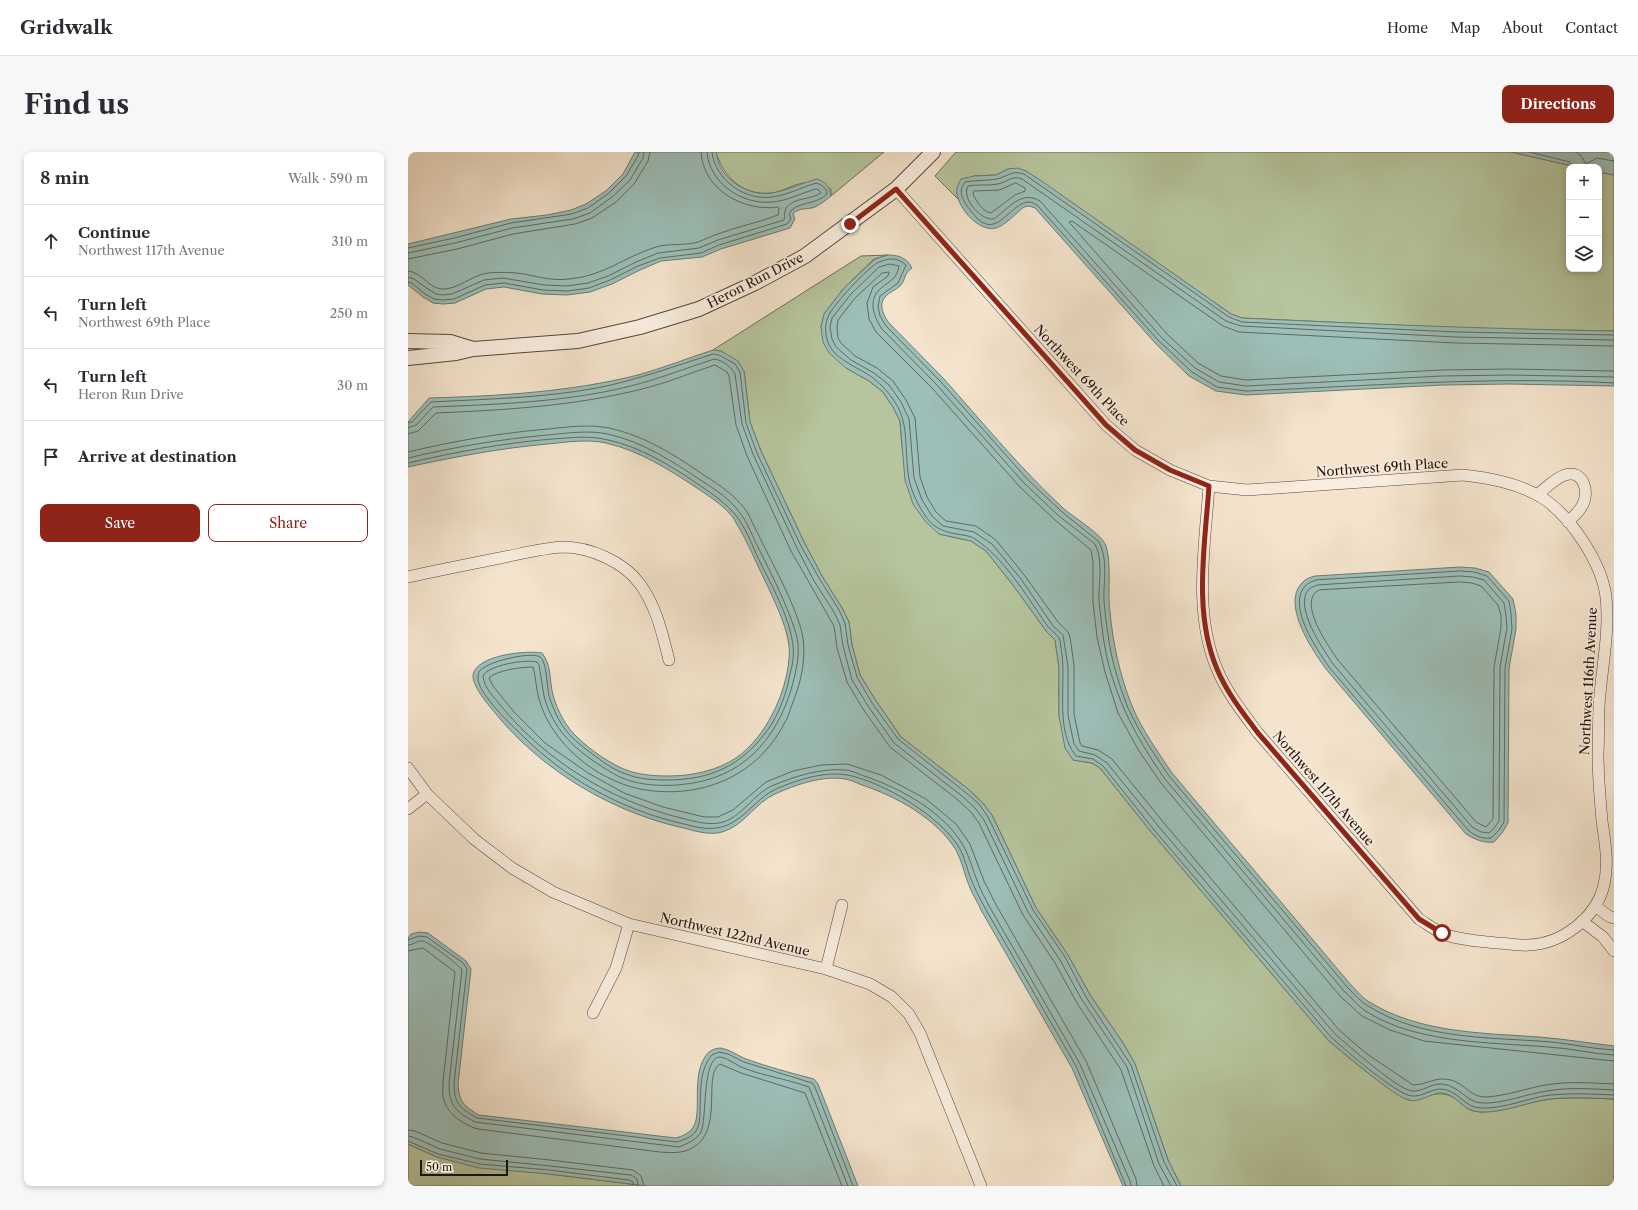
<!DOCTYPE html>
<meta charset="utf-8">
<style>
:root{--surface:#fff;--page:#f7f7f7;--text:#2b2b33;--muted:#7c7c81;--line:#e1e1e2;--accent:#8f2418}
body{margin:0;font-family:"Libre Caslon Text",serif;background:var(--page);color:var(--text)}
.controls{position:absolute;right:12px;top:12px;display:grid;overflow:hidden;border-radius:8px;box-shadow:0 2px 6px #0003}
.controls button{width:36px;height:36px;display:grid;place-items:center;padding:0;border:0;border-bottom:1px solid var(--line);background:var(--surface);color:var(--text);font:20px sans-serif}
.scale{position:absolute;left:12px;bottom:10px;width:88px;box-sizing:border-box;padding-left:4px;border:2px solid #23140d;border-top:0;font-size:11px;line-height:14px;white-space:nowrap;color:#23140d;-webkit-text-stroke:3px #f8edde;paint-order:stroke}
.stop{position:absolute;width:12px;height:12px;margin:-9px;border:3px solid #8f2418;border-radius:50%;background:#fff}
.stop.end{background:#8f2418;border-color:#fff;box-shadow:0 1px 4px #0008}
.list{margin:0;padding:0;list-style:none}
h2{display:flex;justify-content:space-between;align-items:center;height:52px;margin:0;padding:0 16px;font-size:17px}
h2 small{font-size:13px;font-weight:400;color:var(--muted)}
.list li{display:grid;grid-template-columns:26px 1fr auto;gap:12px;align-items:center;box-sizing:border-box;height:72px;padding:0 16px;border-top:1px solid var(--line)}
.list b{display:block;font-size:15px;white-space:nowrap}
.list p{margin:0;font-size:13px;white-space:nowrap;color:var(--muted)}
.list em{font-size:13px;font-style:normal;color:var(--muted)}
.actions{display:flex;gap:8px;padding:12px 16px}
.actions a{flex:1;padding:9px 0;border:1px solid var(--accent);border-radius:8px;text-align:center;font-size:14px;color:var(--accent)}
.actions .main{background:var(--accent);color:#fff}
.icon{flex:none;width:22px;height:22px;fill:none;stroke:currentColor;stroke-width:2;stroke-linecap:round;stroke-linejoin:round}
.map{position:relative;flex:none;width:1206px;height:1034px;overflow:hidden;border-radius:8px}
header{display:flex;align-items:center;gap:24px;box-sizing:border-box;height:56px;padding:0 20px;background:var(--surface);border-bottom:1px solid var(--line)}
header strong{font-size:19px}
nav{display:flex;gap:22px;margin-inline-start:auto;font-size:14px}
.intro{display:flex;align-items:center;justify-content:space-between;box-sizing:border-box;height:96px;padding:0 24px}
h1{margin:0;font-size:28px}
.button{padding:10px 18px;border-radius:8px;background:var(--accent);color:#fff;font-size:14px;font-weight:700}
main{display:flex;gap:24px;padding:0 24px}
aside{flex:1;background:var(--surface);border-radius:8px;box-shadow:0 2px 6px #0003}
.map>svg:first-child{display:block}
</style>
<header>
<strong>Gridwalk</strong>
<nav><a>Home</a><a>Map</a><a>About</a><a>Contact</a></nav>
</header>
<div class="intro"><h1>Find us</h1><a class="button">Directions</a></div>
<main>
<aside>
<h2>8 min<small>Walk · 590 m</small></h2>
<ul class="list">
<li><svg class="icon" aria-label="ahead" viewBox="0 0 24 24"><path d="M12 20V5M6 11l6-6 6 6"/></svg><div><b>Continue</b><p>Northwest 117th Avenue</p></div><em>310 m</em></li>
<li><svg class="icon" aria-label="left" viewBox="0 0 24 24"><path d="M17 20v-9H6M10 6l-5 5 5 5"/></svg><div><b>Turn left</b><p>Northwest 69th Place</p></div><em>250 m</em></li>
<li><svg class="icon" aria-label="left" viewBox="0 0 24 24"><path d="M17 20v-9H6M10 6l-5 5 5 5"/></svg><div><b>Turn left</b><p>Heron Run Drive</p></div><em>30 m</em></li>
<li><svg class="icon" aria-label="arrive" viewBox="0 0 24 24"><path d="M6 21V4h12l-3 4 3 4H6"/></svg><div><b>Arrive at destination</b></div></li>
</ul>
<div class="actions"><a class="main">Save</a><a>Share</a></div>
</aside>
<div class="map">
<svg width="1206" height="1034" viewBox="0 0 1206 1034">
<rect width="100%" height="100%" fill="#f4e4cd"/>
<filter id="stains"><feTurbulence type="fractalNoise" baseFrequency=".005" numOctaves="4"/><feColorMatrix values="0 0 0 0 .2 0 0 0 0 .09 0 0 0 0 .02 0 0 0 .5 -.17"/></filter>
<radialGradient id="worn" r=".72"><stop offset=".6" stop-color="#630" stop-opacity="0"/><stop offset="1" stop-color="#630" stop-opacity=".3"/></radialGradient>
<path fill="#b6c59d" stroke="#6c6c55" d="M308,0H476L423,44V37C415,36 403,30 395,31C384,33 374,40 363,41C335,44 315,25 308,0Z
M548,0H1103L1169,15H1161V117H1191V20L1206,23V179L1049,176L834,166L823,162L618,19L600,17L588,23L566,24L549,36L550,47L527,24Z
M480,103L466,107L436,136L416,162L413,175L438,216L461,229L475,240L485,255L492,269L494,294L531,382L563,389L578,399L605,433L639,480L647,488L651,515V564L665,608L684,611L692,616L744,681L920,888C946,910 971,932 1001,948C1012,946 1029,939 1040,943C1054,947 1055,960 1073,960C1097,960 1119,950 1142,947C1163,945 1185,946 1206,947V1034H773L760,1008L727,912L715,891L682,843L660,803L628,756L584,663L574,650L560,637L493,585L468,549L452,523L444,493L441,470L434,456L414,424L397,392L353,299L342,270L336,219L313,199L305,198L453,104Z
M0,992L29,1005L141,1022L239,1034H0Z"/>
<path fill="#9cbfb8" stroke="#6c7b74" d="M227,0H308C309,4 310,8 311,12C319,31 344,45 365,41C380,38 394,31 409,27C417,30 422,34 423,44C418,48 413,52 407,55C399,58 391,55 385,62L387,67L382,76L313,97L294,105L253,109L232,118L204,132L182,140L159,143L134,142L96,135L78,137L47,151L35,152L25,151L15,145L0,133V92L103,67L139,63L163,58L178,52L199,38L215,22Z
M1103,0H1206V23L1191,20V15H1169Z
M610,16L618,19L635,30L823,162L834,166C958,172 1082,177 1206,179V234L1101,232L1035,233L838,243L808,239L781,224L748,192L627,56L621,54L616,55C608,61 598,73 588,76C570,81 546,52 549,36C550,33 552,29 553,27L566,24L588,23L600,17Z
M480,103C491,103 499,106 504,116C495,122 498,128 492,134C488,138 481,140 477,145C470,153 476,164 481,171C499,190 518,208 536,227C575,271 612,316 655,356C665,365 694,382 698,394C704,413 699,439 702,460C705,492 712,524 724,554C734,578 750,600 764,621L943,833C949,839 955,847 963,851C1013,881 1074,881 1131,885C1156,887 1181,891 1206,894V947C1185,946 1163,945 1142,947C1119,950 1096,961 1073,960C1054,960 1050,942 1033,941C1022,941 1013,951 1001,948C993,946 984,939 977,934C957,919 939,904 920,888L744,681L692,616L684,611L665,608L657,596L651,564V515L647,488L639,480L605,433L578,399L563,389L531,382L517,369L505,352L497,328L492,269L485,255L475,240L461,229L438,216L421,201L415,190L413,175L416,162L436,136L467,107Z
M305,198L313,199L330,209L336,219L342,270L353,299L397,392L414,424L434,456L441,470L444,493L452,523L468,549L493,585L560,637L574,650L584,663L628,756L660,803L682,843L715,891L727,912L760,1008L773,1034H715L664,916L573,758C570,751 565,743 562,736C557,724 554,709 548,698C529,667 488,644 454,633C449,631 443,628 437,627C415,623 387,633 367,642C347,651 336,674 314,680C300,684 285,678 271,675C204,659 139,621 93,568C85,558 64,536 65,523C68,503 119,498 134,501C144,514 141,528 145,543C149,558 158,575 169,585C181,597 205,614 221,619C233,623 247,624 260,624C284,624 308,619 328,606C358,585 378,542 381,507C384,484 369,455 360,435C349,413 339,388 326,367C317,354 302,345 289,336C260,317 232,299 198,291C179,287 159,290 140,292C93,296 46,305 0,315V270L21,246C91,244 162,240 230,223C255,216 280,206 305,198Z
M1052,415L1067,416L1081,420L1105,447L1108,462V477L1101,516L1100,671L1094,681L1086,690C1075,691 1068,688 1058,682L918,517C905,499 871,450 896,429C898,427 903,425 907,424Z
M11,780L20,781L58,809L63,817L50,932C51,950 56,954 71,963L268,986C274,984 280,982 284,977C296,963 281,922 300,901C303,898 308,896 313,896C323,898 330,904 338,907C360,915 383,921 406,927L410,932L450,1034H239L141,1022L71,1016L29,1005L0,992V786L3,782Z"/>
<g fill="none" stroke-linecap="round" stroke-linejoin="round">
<path stroke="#606a62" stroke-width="1" d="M1121,0L1162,10L1165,15
M1168,0L1173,4L1178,12L1189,6L1206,9
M608,31L617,36V39L607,43L583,61C574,59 569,50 565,42L566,39L591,38Z
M0,96L46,86L103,71L164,62L180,56L201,41L218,24L230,4L231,0
M0,101L47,91L104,76L165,67L182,61L204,45L222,28L235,6L236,0
M0,107L49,97L105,82L167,72L184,66L208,50L226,32L240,9L242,0
M0,119C14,120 20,136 34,137C49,138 64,123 80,121C92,120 103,120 116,122C131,125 145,129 161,127C196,124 216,105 248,95C261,91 277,94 290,90C296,88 301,85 307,83C327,75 350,71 370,63L371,57L370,55C336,60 295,38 293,0
M0,125L6,127L20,137L28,142L35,143L44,142L76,128L95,126L136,133L159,134L180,131L200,124L228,110L250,101L291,96L310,88L376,68C377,65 376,60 378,56C386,45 403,48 413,41L411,38L408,37C393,41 379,49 364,50C334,53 301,31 299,0
M0,130L4,131L17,142L26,147L35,148L46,147L77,133L96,131L135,138L159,139L181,136L202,128L230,114L252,106L293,101L311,93L379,72L383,67L381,62C387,49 407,54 419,42C419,36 414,33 408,31C394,35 380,43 364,45C337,49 307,28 304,0
M1206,183L1049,180L834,170L821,165L616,22C603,18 601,24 589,27C579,29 567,28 557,30C553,35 552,41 555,47C559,55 564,61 570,67C590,86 603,50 621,50C624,50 627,52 629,53L751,189L784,220L809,235L838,239C961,234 1083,224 1206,231
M1206,188L1048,185L833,174L818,169L614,27C604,23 599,30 590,32C580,34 570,32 560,34C553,46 573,69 586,67C601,56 613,38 632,49L754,186L787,216L811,230L838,234L1034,224L1101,223L1206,225
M1206,194L1048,191L831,180L815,174L664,69L661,70L759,182L790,211L813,224L838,228L1034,218L1101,217L1206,219
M0,271L4,270L23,250C78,247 135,246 189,236C229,228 267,214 305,202L311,203L327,212L332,220L338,271L349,301L393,394L411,426L431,458L437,471L440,493L449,525L464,551L490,587L557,640L571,652L580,665L625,758L657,805L678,845L723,913L756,1010L769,1034
M0,276L8,273L25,255C94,252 166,250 234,231C258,224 282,215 306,207C315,208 323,215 327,222L334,272L345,302L389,396L406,429L426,460L432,473L435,494L444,528L460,554L486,591L554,644L567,656L576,668L620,760L652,808L674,848L719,915L751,1012L763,1034
M0,282L10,279L28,261C97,258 167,254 234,237C259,231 282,221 307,213L319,220L321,224L328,273L339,304L383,399L426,474L429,496L439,530L455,557L482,595L550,648L563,660L571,671L615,763L647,811L669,851L713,918L746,1014L756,1034
M0,300C46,289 92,281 140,277C160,275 180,272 201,276C237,284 267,303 297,324C312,333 326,343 337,357C341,362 343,368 346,374C354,389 361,405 369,420C378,438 392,467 395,486C398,508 393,530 385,550C382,558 380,566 376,572C348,626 290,648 232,637C188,628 143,591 131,547C128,537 128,525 125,515C114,515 89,518 81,526L85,534L106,560L137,591L180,621L216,641L255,655L296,665H310L325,658L358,630L385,619L413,613L439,612L473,623L518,647L548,672L562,692L576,729L587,751L678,909L728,1027L729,1034
M0,306C46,295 93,287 140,283C160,281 180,278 200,282C235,290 264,309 294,329C308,338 322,347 332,361C340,371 345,386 351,397C362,419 373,441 382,464C384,471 388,479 389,486C392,500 389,513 386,527C373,580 341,622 285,631C261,635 230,635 208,623C175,604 146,583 136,544C134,534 133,523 131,513L129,510C118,507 80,513 75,524C76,536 86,545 93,554C138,609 203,649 273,666C285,669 298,673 311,671C334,667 345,641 366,633C388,624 413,616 437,618C443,618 450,622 456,624C492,636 537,660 556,695C562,706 565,719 570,731C573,739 577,746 581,754L672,912L722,1029L723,1034
M0,311C48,300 95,291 144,287C162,286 181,283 200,288C232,295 260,312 287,330C300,339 314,348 325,360C337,373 344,393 352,410C365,436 389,478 385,508C384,516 381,524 380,532C376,547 370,563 361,576C334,614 303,628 258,628C245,628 230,627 218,622C205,618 194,609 183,601C172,593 162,585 154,573C149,565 144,554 141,544C139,535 139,510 132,505C123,499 76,510 71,520C70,522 70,525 70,528C72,543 103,573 115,584C157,626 211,656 268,670C281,673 295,678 308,676C334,673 346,647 368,637C389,628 416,619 439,623C474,629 534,665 552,697C557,706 559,717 563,727C567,737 572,747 577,756L668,914L718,1034
M1052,419L1066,420L1079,424L1101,449L1103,462L1104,477L1097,516L1096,670L1091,678L1083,686C1074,687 1068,684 1061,679L921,515C909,497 879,455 897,434C900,431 905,429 908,428Z
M1052,424L1065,425L1076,428L1096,451L1098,463L1099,476L1092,515L1091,669L1087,675L1081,681L1073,680L1064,675L925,512C915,497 885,454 901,437C903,435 907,434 910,433Z
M1052,430L1064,431L1073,434L1090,453L1093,463V476L1086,515L1085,667L1078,675L1068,670L930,508C921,495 888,449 911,438Z
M0,788L11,784L19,785L55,811L59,817L46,931C46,952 52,956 69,966L269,990C276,988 284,985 288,979C292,973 292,964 292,957C293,939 291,918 304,903L311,900L320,902L336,910L404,931L407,935L445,1034
M0,793C6,793 9,788 15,789C22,791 50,812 54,818L41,931C41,954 47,959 67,970L271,995C278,992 289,988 293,980C299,967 294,907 311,905C318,905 327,912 333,915C355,924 379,927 401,935L440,1034
M0,799L15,796L47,820L35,930C35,936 34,944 36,949C40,962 57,974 70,977L252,1000C266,1001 278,1002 290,992C314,971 295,922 312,912L333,921L397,941L434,1034
M1206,898C1185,897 1164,892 1143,890C1082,885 1014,888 960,854C953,850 946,842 940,836L761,624C746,602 731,580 720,556C711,533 703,507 700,482C698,471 697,460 696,449C695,430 701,407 690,389L654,360L620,328L532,229L478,174L472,164L470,155L472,144L490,131L498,113C489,105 481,106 471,110C461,114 423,155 420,165C417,172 417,180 419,187C423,207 451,215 465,226C474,233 481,241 487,250C502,273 496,301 501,327C503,340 511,354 518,365C527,378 540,381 555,383C559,384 563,384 567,387C596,406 618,443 638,472C641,477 648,481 651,486C653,490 653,498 654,502C658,534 647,578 668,604L685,607L695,614L747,679L923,885C936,897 989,943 1004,944C1014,945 1023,937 1033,937C1051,938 1056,956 1073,956C1097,957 1119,946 1142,943C1163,941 1185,942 1206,943
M1206,903C1184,902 1162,896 1140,895C1081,890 1007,892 956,858C949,853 943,845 936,839L757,627C726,583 702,537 695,483C694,472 692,461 691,450C690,432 696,409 687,392L651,364L616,331L528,232L474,177C467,167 460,151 470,139C478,130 489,129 491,114L482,112L471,115L443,142L424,166L422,175L424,187L428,195L443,208L466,221L481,233L493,250L501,267L506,326L514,348L524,364L535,374L566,380L584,392L613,427L645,474L655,483L660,515V563L666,592L671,599L687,603L699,611L751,675L927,882C940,893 990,938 1004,939C1015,940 1023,931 1034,932C1052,934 1059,951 1074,951C1095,952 1118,942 1139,939C1161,935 1184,937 1206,938
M1206,909L1016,889L982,878L954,864L932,844L753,631L731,599L710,561L697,520L689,485L685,450V410L683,398L647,368L612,335L524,236L468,180L461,167L459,151L465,135L480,124L481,120L474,121L447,146L430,168L429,175L430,186L433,191L447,204L469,216L485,229L498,248L507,266L512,325L519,345L528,360L538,369L568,374L588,388L617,424L650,470L660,480L662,485L666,513V562L672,591L674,594L690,598L704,607L756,671L931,878L959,902L1005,933C1019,933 1027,924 1043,928C1057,932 1064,946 1078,945C1098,944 1119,936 1138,933C1160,929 1184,931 1206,932
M0,978L7,979L34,991L73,1001L142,1008L225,1018L233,1024L236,1034
M0,984L5,985L32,997L72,1007L142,1014L223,1023L229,1027L230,1034
M0,989L30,1002L72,1012L141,1018L221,1028L225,1030V1034"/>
<g stroke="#57483d" stroke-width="12">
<path id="minor" d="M488,37L698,273L727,298L762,318L801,334L839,338L1055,323C1082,326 1109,331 1133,345C1162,363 1194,411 1198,445C1202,482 1193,518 1191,555C1190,570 1191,586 1190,601C1190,624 1192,647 1194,669C1197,690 1201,712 1196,733C1188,766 1154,792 1120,793C1109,794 1098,791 1088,791C1070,789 1052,788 1035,782C1027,778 1019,772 1011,767L850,581C835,561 819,541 809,517C785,461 797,393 801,334
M1129,343C1137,337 1147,326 1157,323C1176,317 1182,341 1174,354C1171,360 1165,365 1160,370
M0,425C31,418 62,412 92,406C113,402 134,396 155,395C182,395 216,410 232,432C249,456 254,481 261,508
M0,616L19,642L66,687L104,716L145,740L221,772L418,817L462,832L484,845L501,862L512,881L573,1034
M0,657L19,642
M1187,754L1202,765L1206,766
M1174,769L1195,785L1206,799
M418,817L434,753
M185,861L208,816L221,772"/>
</g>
<g stroke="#57483d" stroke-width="16">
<path id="tertiary" d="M0,189L42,190L65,197
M0,206L48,201L65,197L170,189L232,175L291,157L347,131L397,104L488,37L525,0"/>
</g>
<use href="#minor" stroke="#f8edde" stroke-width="11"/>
<use href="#tertiary" stroke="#f8edde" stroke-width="14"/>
</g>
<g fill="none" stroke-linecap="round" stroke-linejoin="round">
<path stroke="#8f2418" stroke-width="5" d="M442,72L488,37L698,273L727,298L762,318L801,334C797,393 785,461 809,517C819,541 835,561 850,581L1011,767L1034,781"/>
</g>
<g text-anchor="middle" stroke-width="3" stroke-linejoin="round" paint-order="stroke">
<g font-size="13" fill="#23140d" stroke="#f8edde">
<text transform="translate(347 128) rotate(-27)" y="5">Heron Run Drive</text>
<text transform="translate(674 223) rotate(47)" y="5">Northwest 69th Place</text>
<text transform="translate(974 315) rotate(-4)" y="5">Northwest 69th Place</text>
<text transform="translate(1180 529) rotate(-87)" y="5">Northwest 116th Avenue</text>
<text transform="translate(916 636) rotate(49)" y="5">Northwest 117th Avenue</text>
<text transform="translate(327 782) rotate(13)" y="5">Northwest 122nd Avenue</text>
</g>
</g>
<rect width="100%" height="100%" filter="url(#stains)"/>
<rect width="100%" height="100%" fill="url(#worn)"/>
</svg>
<div class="controls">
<button>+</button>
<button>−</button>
<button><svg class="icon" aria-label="layers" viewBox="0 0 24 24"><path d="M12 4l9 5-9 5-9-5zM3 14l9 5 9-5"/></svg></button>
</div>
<div class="scale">50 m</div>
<div class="stop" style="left:1034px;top:781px"></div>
<div class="stop end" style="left:442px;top:72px"></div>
</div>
</main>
